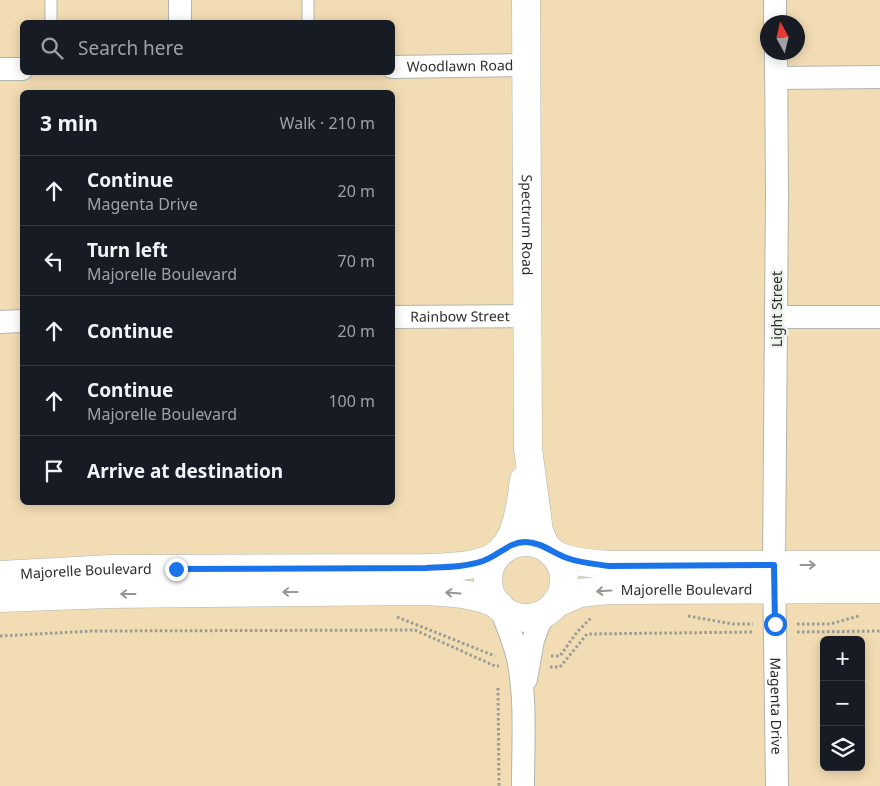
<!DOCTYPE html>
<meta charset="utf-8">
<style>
:root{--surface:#171b24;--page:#20242c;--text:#f1f3f6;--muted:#9ea1a6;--line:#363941}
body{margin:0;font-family:"Noto Sans",sans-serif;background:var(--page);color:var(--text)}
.controls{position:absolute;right:15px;bottom:15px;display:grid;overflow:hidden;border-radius:8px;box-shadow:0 2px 12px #0003}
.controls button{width:45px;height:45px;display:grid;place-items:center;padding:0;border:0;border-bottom:1px solid var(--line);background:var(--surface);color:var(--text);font:25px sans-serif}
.compass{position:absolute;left:760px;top:15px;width:45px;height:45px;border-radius:50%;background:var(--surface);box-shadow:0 2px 12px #0003;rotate:352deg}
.stop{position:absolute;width:15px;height:15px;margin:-11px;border:4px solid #1a73e8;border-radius:50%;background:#fff}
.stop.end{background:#1a73e8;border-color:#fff;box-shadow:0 1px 5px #0008}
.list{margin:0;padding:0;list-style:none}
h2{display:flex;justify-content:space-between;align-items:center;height:65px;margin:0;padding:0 20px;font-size:21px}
h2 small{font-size:16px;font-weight:400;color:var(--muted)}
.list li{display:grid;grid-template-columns:32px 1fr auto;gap:15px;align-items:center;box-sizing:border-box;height:70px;padding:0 20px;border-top:1px solid var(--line)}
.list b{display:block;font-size:19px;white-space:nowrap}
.list p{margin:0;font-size:16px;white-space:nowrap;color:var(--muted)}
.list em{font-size:16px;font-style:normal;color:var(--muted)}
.icon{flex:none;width:28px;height:28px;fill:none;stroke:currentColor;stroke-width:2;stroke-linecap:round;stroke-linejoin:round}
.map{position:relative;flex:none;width:880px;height:786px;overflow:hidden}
.search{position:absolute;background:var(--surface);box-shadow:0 2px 12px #0003;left:20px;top:20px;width:375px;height:55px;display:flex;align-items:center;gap:12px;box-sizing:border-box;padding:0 18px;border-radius:8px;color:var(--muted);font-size:19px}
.panel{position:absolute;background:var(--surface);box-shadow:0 2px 12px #0003;left:20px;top:90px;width:375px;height:415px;border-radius:8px}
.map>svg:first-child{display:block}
</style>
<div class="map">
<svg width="880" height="786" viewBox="0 0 880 786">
<rect width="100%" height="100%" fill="#ecf2eb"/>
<path fill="#f2dcb3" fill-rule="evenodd" d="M0,0H880V786H0ZM22,22H392V72H22ZM768,22H798V52H768ZM22,92H392V502H22ZM824,640H861V767H824Z"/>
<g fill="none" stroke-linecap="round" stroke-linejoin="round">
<g stroke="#b0b6af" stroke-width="13">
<path id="service" d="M51,0V22
M308,0V22"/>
</g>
<g stroke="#b0b6af" stroke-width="24">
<g id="minor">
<path d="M180,0V22"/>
<path d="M775,0V22"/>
<path id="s1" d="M776,52L777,194L774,565L777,786"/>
<path id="s2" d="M392,67L527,65"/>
<path d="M0,69H22"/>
<path d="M776,78L880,77"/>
<path id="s3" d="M392,317L528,316"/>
<path d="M777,317H880"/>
<path d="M0,322L22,321"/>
<path d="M499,605C507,624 515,643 519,663C526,703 523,746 523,786"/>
<path d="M526,679L533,640L539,624L550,608"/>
</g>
</g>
<g stroke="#b0b6af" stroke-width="29">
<g id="tertiary">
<path id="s4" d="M526,0L528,449L539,531C542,538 545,547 551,552C563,561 594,564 609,565H880"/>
<circle cx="526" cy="580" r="38"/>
<path id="s5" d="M0,575L112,569L426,568C447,567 484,568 500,552C518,536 521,502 524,480"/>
<path d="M0,598L109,594L422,591C450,592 474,593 499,605"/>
<path id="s6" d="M555,604L580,593L608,590L880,589"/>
</g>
</g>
<path stroke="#989d97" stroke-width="3" stroke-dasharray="2.5 2.5" stroke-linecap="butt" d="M688,616L733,624H753
M397,617L495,656
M797,624H830L859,616
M797,632L880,631
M0,636L92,631L415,630L495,666H499
M551,656H560L577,632L592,617
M550,667H560L587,634L753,632
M498,688L499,786"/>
<use href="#service" stroke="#fff" stroke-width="11"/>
<use href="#minor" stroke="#fff" stroke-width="22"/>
<use href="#tertiary" stroke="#fff" stroke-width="28"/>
</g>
<defs><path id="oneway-shaft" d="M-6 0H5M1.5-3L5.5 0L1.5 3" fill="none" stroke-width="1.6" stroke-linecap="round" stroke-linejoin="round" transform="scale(1.25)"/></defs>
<g stroke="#959695">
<use href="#oneway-shaft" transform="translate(808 565)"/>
<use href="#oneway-shaft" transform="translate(604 591) rotate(177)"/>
<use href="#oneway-shaft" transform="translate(290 592) rotate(180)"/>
<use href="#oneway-shaft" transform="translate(453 593) rotate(-176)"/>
<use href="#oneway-shaft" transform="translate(128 594) rotate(180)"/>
</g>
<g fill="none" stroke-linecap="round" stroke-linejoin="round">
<path stroke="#1a73e8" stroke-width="6" d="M176,569L426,568C445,567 465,567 483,561C498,556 509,542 525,542C541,542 553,553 567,558C581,563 595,564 609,566L774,565L775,624"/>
</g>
<g text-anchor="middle" stroke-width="5" stroke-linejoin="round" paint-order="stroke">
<g font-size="14" fill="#2b2e2b" stroke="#ecf2eb">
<text dy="5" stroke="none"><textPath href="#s2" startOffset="68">Woodlawn Road</textPath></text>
<text dy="5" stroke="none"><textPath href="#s4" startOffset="225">Spectrum Road</textPath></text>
<text transform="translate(777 309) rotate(-90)" y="5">Light Street</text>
<text dy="5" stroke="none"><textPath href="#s3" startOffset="68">Rainbow Street</textPath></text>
<text dy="5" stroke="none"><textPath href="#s5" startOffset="86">Majorelle Boulevard</textPath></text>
<text dy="5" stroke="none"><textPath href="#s6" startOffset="134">Majorelle Boulevard</textPath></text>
<text dy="5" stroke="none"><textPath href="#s1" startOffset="654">Magenta Drive</textPath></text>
</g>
</g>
</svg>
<div class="controls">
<button>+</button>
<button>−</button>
<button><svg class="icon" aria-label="layers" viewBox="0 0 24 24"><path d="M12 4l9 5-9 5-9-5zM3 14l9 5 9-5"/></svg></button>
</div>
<svg class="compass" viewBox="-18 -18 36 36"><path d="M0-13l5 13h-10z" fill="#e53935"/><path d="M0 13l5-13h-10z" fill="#9ea1a6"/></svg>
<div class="stop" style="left:775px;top:624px"></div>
<div class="stop end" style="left:176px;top:569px"></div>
<div class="search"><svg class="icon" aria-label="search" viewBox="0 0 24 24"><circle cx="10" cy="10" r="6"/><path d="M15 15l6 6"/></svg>Search here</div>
<section class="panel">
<h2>3 min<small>Walk · 210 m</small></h2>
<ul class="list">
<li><svg class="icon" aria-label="ahead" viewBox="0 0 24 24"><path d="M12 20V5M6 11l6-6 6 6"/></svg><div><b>Continue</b><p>Magenta Drive</p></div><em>20 m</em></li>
<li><svg class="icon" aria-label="left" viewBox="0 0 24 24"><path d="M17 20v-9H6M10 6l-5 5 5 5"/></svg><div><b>Turn left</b><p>Majorelle Boulevard</p></div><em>70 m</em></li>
<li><svg class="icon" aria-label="ahead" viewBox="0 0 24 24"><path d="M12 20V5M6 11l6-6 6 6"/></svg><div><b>Continue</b></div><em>20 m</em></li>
<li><svg class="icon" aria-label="ahead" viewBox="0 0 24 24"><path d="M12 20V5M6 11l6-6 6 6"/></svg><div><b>Continue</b><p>Majorelle Boulevard</p></div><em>100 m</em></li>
<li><svg class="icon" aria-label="arrive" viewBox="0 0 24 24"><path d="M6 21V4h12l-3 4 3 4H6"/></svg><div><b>Arrive at destination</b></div></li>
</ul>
</section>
</div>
